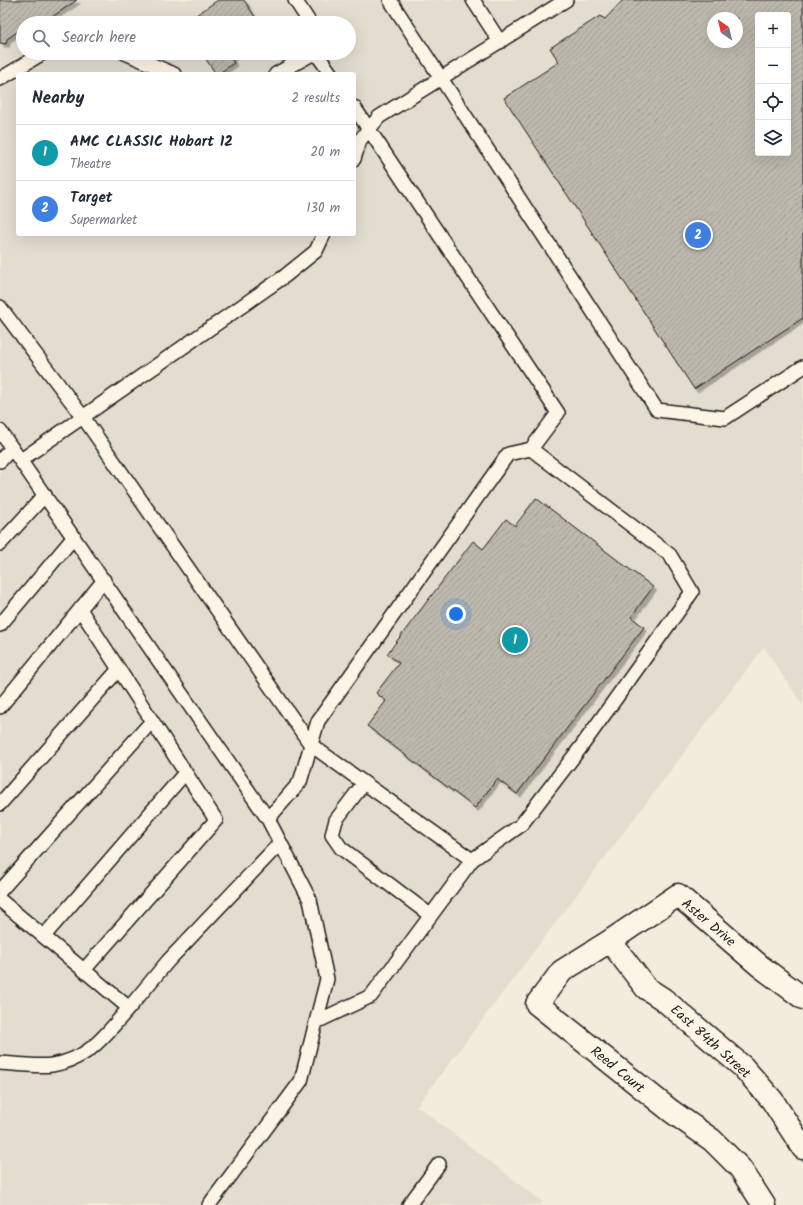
<!DOCTYPE html>
<meta charset="utf-8">
<style>
:root{--surface:#fff;--page:#f2f2f3;--text:#1f2937;--muted:#747a83;--line:#e0e1e3;--accent:#db2777}
body{margin:0;font-family:Kalam,sans-serif;background:var(--page);color:var(--text)}
.controls{position:absolute;right:12px;top:12px;display:grid;overflow:hidden;border-radius:4px;box-shadow:0 4px 16px #0002}
.controls button{width:36px;height:36px;display:grid;place-items:center;padding:0;border:0;border-bottom:1px solid var(--line);background:var(--surface);color:var(--text);font:20px sans-serif}
.compass{position:absolute;left:707px;top:12px;width:36px;height:36px;border-radius:50%;background:var(--surface);box-shadow:0 4px 16px #0002;rotate:326deg}
.you{position:absolute;left:456px;top:614px;width:14px;height:14px;margin:-10px;border:3px solid #fff;border-radius:50%;background:#1a73e8;box-shadow:0 0 0 6px #1a73e833}
.badge{display:grid;place-items:center;width:26px;height:26px;border-radius:50%;background:var(--accent);color:#fff;font-size:13px;font-weight:700}
.pin{position:absolute;translate:-50% -50%;border:2px solid #fff;box-shadow:0 1px 4px #0006}
.list{margin:0;padding:0;list-style:none}
h2{display:flex;justify-content:space-between;align-items:center;height:52px;margin:0;padding:0 16px;font-size:17px}
h2 small{font-size:13px;font-weight:400;color:var(--muted)}
.list li{display:grid;grid-template-columns:26px 1fr auto;gap:12px;align-items:center;box-sizing:border-box;height:56px;padding:0 16px;border-top:1px solid var(--line)}
.list b{display:block;font-size:15px;white-space:nowrap}
.list p{margin:0;font-size:13px;white-space:nowrap;color:var(--muted)}
.list em{font-size:13px;font-style:normal;color:var(--muted)}
.icon{flex:none;width:22px;height:22px;fill:none;stroke:currentColor;stroke-width:2;stroke-linecap:round;stroke-linejoin:round}
.map{position:relative;flex:none;width:803px;height:1205px;overflow:hidden}
.search{position:absolute;background:var(--surface);box-shadow:0 4px 16px #0002;left:16px;top:16px;width:340px;height:44px;display:flex;align-items:center;gap:10px;box-sizing:border-box;padding:0 14px;border-radius:22px;color:var(--muted);font-size:15px}
.panel{position:absolute;background:var(--surface);box-shadow:0 4px 16px #0002;left:16px;top:72px;width:340px;height:164px;border-radius:4px}
.map>svg:first-child{display:block}
</style>
<div class="map">
<svg width="803" height="1205" viewBox="0 0 803 1205">
<defs>
<pattern id="building-hatch" width="6" height="6" patternUnits="userSpaceOnUse"><rect width="6" height="6" fill="#beb9ae"/><path d="M-1 1l2-2M0 6l6-6M5 7l2-2" fill="none" stroke="#a39e95"/></pattern>
<filter id="shadow"><feDropShadow dx="3.5" dy="3.5" stdDeviation="0" flood-color="#0004"/></filter>
</defs>
<rect width="100%" height="100%" fill="#f3ecdd"/>
<filter id="ink" filterUnits="userSpaceOnUse"><feTurbulence type="fractalNoise" baseFrequency=".025" numOctaves="2"/><feDisplacementMap in="SourceGraphic" scale="8" xChannelSelector="R" yChannelSelector="G"/><feConvolveMatrix kernelMatrix="1 2 1 2 8 2 1 2 1" color-interpolation-filters="sRGB"/></filter>
<g filter="url(#ink)">
<path fill="#e3ddcf" fill-rule="evenodd" d="M0,0H803V706L764,647L417,1106L543,1202L540,1205H0ZM758,15H788V153H758ZM713,18H737V42H713ZM23,23H349V53H23ZM18,74H354V234H18Z"/>
<path fill="url(#building-hatch)" stroke="#1c1c1c" fill-rule="evenodd" filter="url(#shadow)" d="M0,0H77L43,23H41L37,18L30,23H23V28L7,39L6,44L0,43Z
M218,0H244L259,23H190L189,20Z
M623,0H803V318L694,389L504,98L559,62L550,48L600,16L605,19ZM758,15H788V153H758ZM713,18H737V42H713Z
M206,53H237L231,58L234,63L218,74H216L203,55Z
M536,498L653,587L631,617L644,627L517,794L497,779L475,808L367,726L386,701L376,693L399,663L387,654L473,541L483,549L506,519L515,526Z"/>
<g fill="none" stroke-linecap="round" stroke-linejoin="round">
<g stroke="#1c1c1c" stroke-width="16">
<path id="lane" d="M295,0L310,23
M390,0L657,410L725,418L803,367
M473,0L500,42
M125,53L174,74
M316,53L331,74
M276,74L314,53
M0,79L43,53
M354,107L558,413L531,449
M354,159L360,140L379,117L566,0
M0,307L83,417L311,745L472,860
M0,431L268,819L310,900L327,979L301,1081L209,1205
M21,460L285,276L316,251L324,234
M0,461L12,448
M0,544L45,495
M80,609L216,820L84,970
M0,625L74,537
M0,707L104,580
M364,783L336,820L332,835L341,848L430,915
M0,804L119,669
M268,819L300,782L318,721L508,454L531,449L670,555L692,592L581,747L521,825L472,860L371,996L316,1022
M0,891L152,721
M0,900L129,1008L168,961L280,843
M44,936L185,773
M0,1063C14,1064 39,1067 52,1065C90,1059 105,1035 129,1008
M409,1205L439,1164"/>
</g>
<g stroke="#1c1c1c" stroke-width="25">
<path id="street" d="M610,941L646,988L663,999L743,1067L772,1100L803,1148
M764,1205L740,1168L712,1140L671,1111L537,1004L562,971L610,941L678,895L760,966L803,998"/>
</g>
<use href="#lane" stroke="#fcf5e5" stroke-width="13"/>
<use href="#street" stroke="#fcf5e5" stroke-width="22"/>
</g>
</g>
<g text-anchor="middle" stroke-width="3" stroke-linejoin="round" paint-order="stroke">
<g font-size="14" fill="#1c1c1c" stroke="#fcf5e5">
<text transform="translate(709 922) rotate(40)" y="5">Aster Drive</text>
<text transform="translate(711 1041) rotate(42)" y="5">East 84th Street</text>
<text transform="translate(618 1069) rotate(39)" y="5">Reed Court</text>
</g>
</g>
</svg>
<div class="controls">
<button>+</button>
<button>−</button>
<button><svg class="icon" aria-label="locate" viewBox="0 0 24 24"><circle cx="12" cy="12" r="6"/><path d="M12 2v4M12 18v4M2 12h4M18 12h4"/></svg></button>
<button><svg class="icon" aria-label="layers" viewBox="0 0 24 24"><path d="M12 4l9 5-9 5-9-5zM3 14l9 5 9-5"/></svg></button>
</div>
<svg class="compass" viewBox="-18 -18 36 36"><path d="M0-13l5 13h-10z" fill="#e53935"/><path d="M0 13l5-13h-10z" fill="#747a83"/></svg>
<div class="you"></div>
<div class="pin badge" style="left:515px;top:640px;background:#0f9aa8">1</div>
<div class="pin badge" style="left:698px;top:235px;background:#3f7fe0">2</div>
<div class="search"><svg class="icon" aria-label="search" viewBox="0 0 24 24"><circle cx="10" cy="10" r="6"/><path d="M15 15l6 6"/></svg>Search here</div>
<section class="panel">
<h2>Nearby<small>2 results</small></h2>
<ul class="list">
<li><span class="badge" style="background:#0f9aa8">1</span><div><b>AMC CLASSIC Hobart 12</b><p>Theatre</p></div><em>20 m</em></li>
<li><span class="badge" style="background:#3f7fe0">2</span><div><b>Target</b><p>Supermarket</p></div><em>130 m</em></li>
</ul>
</section>
</div>
